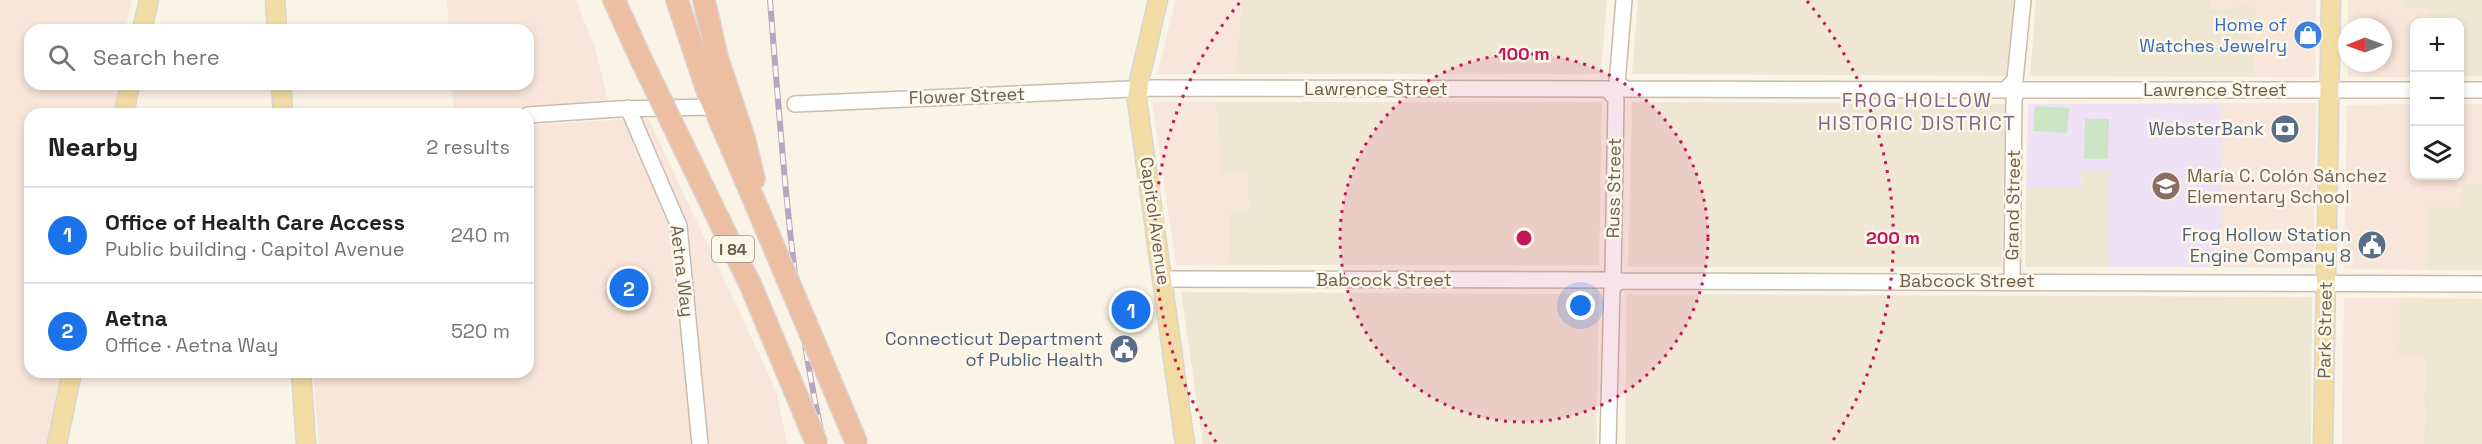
<!DOCTYPE html>
<meta charset="utf-8">
<style>
:root{--surface:#fff;--page:#f6f6f6;--text:#202124;--muted:#757577;--line:#e0e0e0;--accent:#1a73e8}
body{margin:0;font-family:"Space Grotesk",sans-serif;background:var(--page);color:var(--text)}
.controls{position:absolute;right:18px;top:18px;display:grid;overflow:hidden;border-radius:12px;box-shadow:0 3px 9px #0003}
.controls button{width:54px;height:54px;display:grid;place-items:center;padding:0;border:0;border-bottom:2px solid var(--line);background:var(--surface);color:var(--text);font:30px sans-serif}
.compass{position:absolute;left:2338px;top:18px;width:54px;height:54px;border-radius:50%;background:var(--surface);box-shadow:0 3px 9px #0003;rotate:269deg}
.you{position:absolute;left:1581px;top:306px;width:21px;height:21px;margin:-15px;border:4px solid #fff;border-radius:50%;background:#1a73e8;box-shadow:0 0 0 9px #1a73e833}
.badge{display:grid;place-items:center;width:39px;height:39px;border-radius:50%;background:var(--accent);color:#fff;font-size:20px;font-weight:700}
.pin{position:absolute;translate:-50% -50%;border:3px solid #fff;box-shadow:0 2px 6px #0006}
.list{margin:0;padding:0;list-style:none}
h2{display:flex;justify-content:space-between;align-items:center;height:78px;margin:0;padding:0 24px;font-size:26px}
h2 small{font-size:20px;font-weight:400;color:var(--muted)}
.list li{display:grid;grid-template-columns:39px 1fr auto;gap:18px;align-items:center;box-sizing:border-box;height:96px;padding:0 24px;border-top:2px solid var(--line)}
.list b{display:block;font-size:22px;white-space:nowrap}
.list p{margin:0;font-size:20px;white-space:nowrap;color:var(--muted)}
.list em{font-size:20px;font-style:normal;color:var(--muted)}
.icon{flex:none;width:33px;height:33px;fill:none;stroke:currentColor;stroke-width:2;stroke-linecap:round;stroke-linejoin:round}
.map{position:relative;flex:none;width:2482px;height:444px;overflow:hidden}
.search{position:absolute;background:var(--surface);box-shadow:0 3px 9px #0003;left:24px;top:24px;width:510px;height:66px;display:flex;align-items:center;gap:15px;box-sizing:border-box;padding:0 21px;border-radius:18px;color:var(--muted);font-size:22px}
.panel{position:absolute;background:var(--surface);box-shadow:0 3px 9px #0003;left:24px;top:108px;width:510px;height:270px;border-radius:18px}
.map>svg:first-child{display:block}
</style>
<div class="map">
<svg width="2482" height="444" viewBox="0 0 2482 444">
<rect width="100%" height="100%" fill="#f9f4e5"/>
<path fill="#f0e6d4" d="M1242,0H1607L1601,74H1235Z
M1638,0H2014L2007,76L1632,74Z
M2036,0H2210V10H2235V4L2255,6L2254,77L2030,76Z
M2405,0H2482V76H2460V22H2428V9L2405,8Z
M1216,102H1602L1599,265H1229L1230,211L1247,172L1220,173Z
M1632,102L2005,104L2002,267H1628Z
M2082,171L2109,172V267H2025L2026,188H2081Z
M2462,184H2482V270H2427L2428,207Z
M1181,292L1599,294L1596,444H1203Z
M1627,294L2312,297L2311,444H1625Z
M2399,298L2482,299V444H2424L2426,355L2398,354Z"/>
<path fill="#f8e6da" d="M0,0H132L125,30H30V84H120L113,114H30V372H62L48,444H0Z
M447,0H576L595,48L608,100L475,114H454L452,84H528V30H449Z
M1176,0H1242L1235,74H1157Z
M2210,0H2316L2315,77H2254L2255,6L2236,4L2235,10H2209Z
M2348,0H2405V8L2428,9V22H2414V77H2348V63H2383V27H2348Z
M1152,102H1216L1220,173L1248,172L1250,209L1230,212L1229,265H1176Z
M2222,103H2316L2313,268L2222,267Z
M2414,104V176H2460V104H2482V184H2462L2461,207H2428L2427,270L2344,269L2347,105Z
M648,118L764,364L777,395L787,444H319L313,372H528V125Z
M2344,298H2399L2398,354L2426,355L2424,444H2342Z"/>
<path fill="#f0e2f6" d="M2222,103V267H2109V172L2082,171L2081,188H2026L2028,104Z"/>
<path fill="#cee5c5" d="M2035,106L2069,108L2067,133L2033,131Z
M2085,119H2109L2108,159H2084Z"/>
<g fill="none" stroke-linecap="round" stroke-linejoin="round">
<g stroke="#c9bcac" stroke-width="18">
<path id="minor" d="M1624,0L1617,83L1625,89L2005,90L2015,80L2023,0
M2460,90H2482
M795,104L1153,88L1607,89L1616,99L1613,274L1609,280L1163,279
M628,108L679,226L700,444
M528,115L618,109L711,107
M2012,282L2014,100L2016,93L2021,90H2414
M1608,444L1612,288L1619,281L2482,284"/>
</g>
<g stroke="#dad5d1" stroke-width="21">
<path id="major" d="M275,0L277,30
M1158,0L1140,77L1137,100L1185,444
M142,30L149,0
M281,84L283,114
M124,114L130,84
M301,372L306,444
M57,444L72,372
M2323,444L2331,0"/>
</g>
<g stroke="#dad5d1" stroke-width="24">
<path id="highway" d="M614,0L640,57
M677,0L708,93L757,207
M704,0L717,57L744,138L754,179"/>
</g>
<use href="#minor" stroke="#fff" stroke-width="15"/>
<use href="#major" stroke="#f1dda4" stroke-width="18"/>
<use href="#highway" stroke="#edbea2" stroke-width="21"/>
<g stroke="#b7a5c1" stroke-width="6">
<path id="rail" d="M770,0C782,148 791,298 824,444"/>
</g>
<use href="#rail" stroke="#fdf8ea" stroke-width="4" stroke-dasharray="11" stroke-linecap="butt"/>
<g stroke="#dad5d1" stroke-width="24" stroke-linecap="butt">
<path id="highway-bridge" d="M640,57L751,286L817,444
M757,207L857,444"/>
</g>
<use href="#highway-bridge" stroke="#edbea2" stroke-width="21"/>
</g>
<circle cx="1524" cy="238" r="184" fill="#c2185b" fill-opacity=".12"/>
<g fill="none" stroke="#c2185b" stroke-width="3" stroke-dasharray="3 6">
<circle cx="1524" cy="238" r="184"/>
<path d="M1216 442A369 369 0 0 1 1241 1M1807 1A369 369 0 0 1 1832 442"/>
</g>
<defs>
<g id="shop-disc" transform="scale(1.5)"><circle r="9.5" fill="#3f7fe0" stroke="#fdf8ea"/><path d="M-5-2.5h2.3a2.7 3.5 0 0 1 5.4 0H5L5.5 6h-11ZM-1.5-2.5h3a1.5 2.3 0 0 0-3 0Z" fill="#fff"/></g>
<g id="bank-disc" transform="scale(1.5)"><circle r="9.5" fill="#5c6f8a" stroke="#fdf8ea"/><path d="M-6-4H6V4H-6ZM0-2.3a2.3 2.3 0 1 0 0 4.6a2.3 2.3 0 1 0 0-4.6Z" fill="#fff"/></g>
<g id="school-disc" transform="scale(1.5)"><circle r="9.5" fill="#8d6e63" stroke="#fdf8ea"/><path d="M0-5L7-2L0 1L-7-2ZM-4 1L0 2.5L4 1V4Q0 6-4 4Z" fill="#fff"/></g>
<g id="civic-disc" transform="scale(1.5)"><circle r="9.5" fill="#5c6f8a" stroke="#fdf8ea"/><path d="M-.6-6.5H3V-4.5H.6V-3L4-1V1h2V6H-6V1h2V-1L-.6-3ZM-1.2 2.5V6h2.4V2.5Z" fill="#fff"/></g>
</defs>
<g fill-rule="evenodd">
<use href="#shop-disc" x="2308" y="35"/>
<use href="#bank-disc" x="2285" y="129"/>
<use href="#school-disc" x="2166" y="186"/>
<use href="#civic-disc" x="2372" y="245"/>
<use href="#civic-disc" x="1124" y="349"/>
</g>
<g text-anchor="middle" stroke-width="5" stroke-linejoin="round" paint-order="stroke">
<rect fill="#fdf8ea" stroke="#9a8c7c" stroke-width="1.5" x="712" y="236" width="42" height="26" rx="4.5"/>
<g font-size="16" font-weight="bold" fill="#6f5d4d">
<text x="733" y="255">I 84</text>
</g>
<g font-size="18" fill="#366cbe" stroke="#fdf8ea" text-anchor="end">
<text x="2287" y="31">Home of<tspan x="2287" dy="21">Watches Jewelry</tspan></text>
</g>
<g font-size="18" fill="#6f5d4d" stroke="#fdf8ea">
<text x="1376" y="95">Lawrence Street</text>
<text x="2215" y="96">Lawrence Street</text>
<text transform="translate(967 96) rotate(-2)" y="6">Flower Street</text>
<text transform="translate(1614 188) rotate(-89)" y="6">Russ Street</text>
<text transform="translate(2013 205) rotate(-89)" y="6">Grand Street</text>
<text transform="translate(1155 221) rotate(82)" y="6">Capitol Avenue</text>
<text transform="translate(682 271) rotate(83)" y="6">Aetna Way</text>
<text x="1384" y="286">Babcock Street</text>
<text x="1967" y="287">Babcock Street</text>
<text transform="translate(2325 330) rotate(-89)" y="6">Park Street</text>
</g>
<g font-size="18" fill="#4e5e75" stroke="#fdf8ea" text-anchor="end">
<text x="2264" y="135">WebsterBank</text>
<text x="2351" y="241">Frog Hollow Station<tspan x="2351" dy="21">Engine Company 8</tspan></text>
<text x="1103" y="345">Connecticut Department<tspan x="1103" dy="21">of Public Health</tspan></text>
</g>
<g font-size="18" fill="#785e54" stroke="#fdf8ea" text-anchor="start">
<text x="2187" y="182">María C. Colón Sánchez<tspan x="2187" dy="21">Elementary School</tspan></text>
</g>
<g font-size="20" letter-spacing="1.5" fill="#83658c" stroke="#fdf8ea">
<text x="1917" y="107">FROG HOLLOW<tspan x="1917" dy="23">HISTORIC DISTRICT</tspan></text>
</g>
</g>
<circle cx="1524" cy="238" r="9" fill="#c2185b" stroke="#fdf8ea" stroke-width="3"/>
<g font-size="18" text-anchor="middle" font-weight="bold" fill="#c2185b" stroke="#fdf8ea" stroke-width="5" stroke-linejoin="round" paint-order="stroke">
<text x="1524" y="60">100 m</text>
<text x="1893" y="244">200 m</text>
</g>
</svg>
<div class="controls">
<button>+</button>
<button>−</button>
<button><svg class="icon" aria-label="layers" viewBox="0 0 24 24"><path d="M12 4l9 5-9 5-9-5zM3 14l9 5 9-5"/></svg></button>
</div>
<svg class="compass" viewBox="-18 -18 36 36"><path d="M0-13l5 13h-10z" fill="#e53935"/><path d="M0 13l5-13h-10z" fill="#757577"/></svg>
<div class="you"></div>
<div class="pin badge" style="left:1131px;top:310px">1</div>
<div class="pin badge" style="left:629px;top:288px">2</div>
<div class="search"><svg class="icon" aria-label="search" viewBox="0 0 24 24"><circle cx="10" cy="10" r="6"/><path d="M15 15l6 6"/></svg>Search here</div>
<section class="panel">
<h2>Nearby<small>2 results</small></h2>
<ul class="list">
<li><span class="badge">1</span><div><b>Office of Health Care Access</b><p>Public building · Capitol Avenue</p></div><em>240 m</em></li>
<li><span class="badge">2</span><div><b>Aetna</b><p>Office · Aetna Way</p></div><em>520 m</em></li>
</ul>
</section>
</div>
